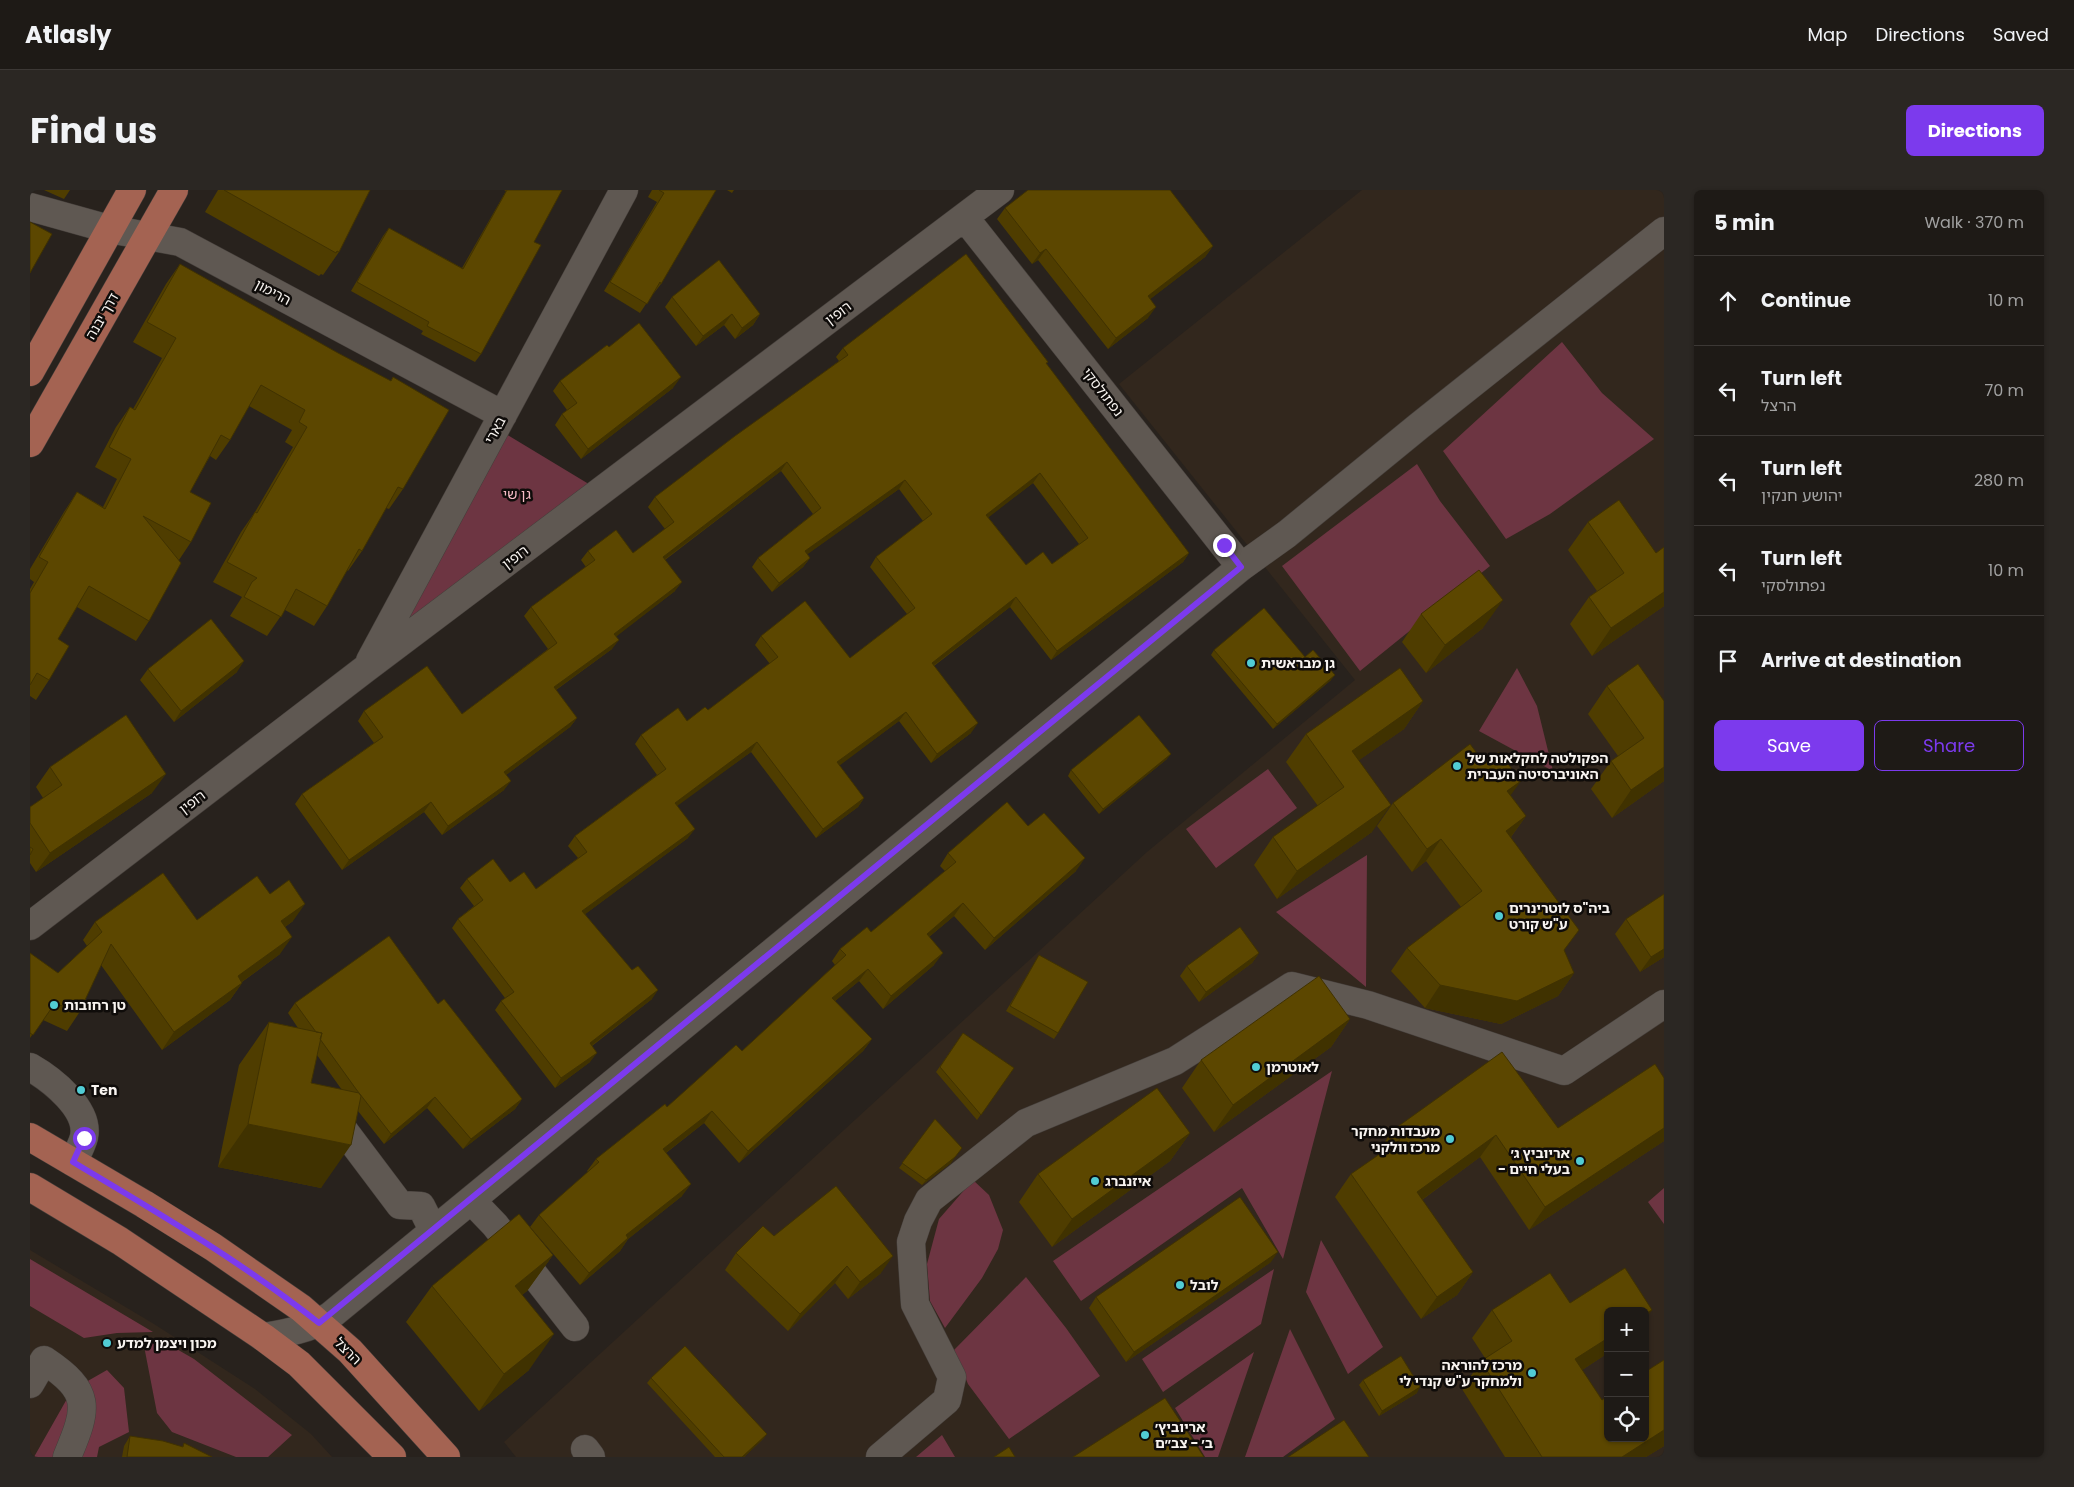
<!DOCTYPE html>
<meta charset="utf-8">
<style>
:root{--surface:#1e1a16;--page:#2b2723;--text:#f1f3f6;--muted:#a1a1a1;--line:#3c3835;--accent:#7c3aed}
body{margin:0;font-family:Poppins,"Noto Sans Hebrew",sans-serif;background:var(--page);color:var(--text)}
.controls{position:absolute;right:15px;bottom:15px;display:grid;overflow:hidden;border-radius:8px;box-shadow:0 1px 4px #0004}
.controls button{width:45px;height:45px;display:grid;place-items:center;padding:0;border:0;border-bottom:1px solid var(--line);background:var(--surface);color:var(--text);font:25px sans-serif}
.stop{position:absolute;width:15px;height:15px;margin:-11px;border:4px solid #7c3aed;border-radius:50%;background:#fff}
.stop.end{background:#7c3aed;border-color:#fff;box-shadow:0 1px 5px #0008}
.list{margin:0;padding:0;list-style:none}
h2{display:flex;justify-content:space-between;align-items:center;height:65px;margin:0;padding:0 20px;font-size:21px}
h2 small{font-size:16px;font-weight:400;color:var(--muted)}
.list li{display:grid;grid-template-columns:32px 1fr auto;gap:15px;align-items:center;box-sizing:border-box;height:90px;padding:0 20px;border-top:1px solid var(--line)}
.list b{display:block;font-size:19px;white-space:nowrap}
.list p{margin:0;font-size:16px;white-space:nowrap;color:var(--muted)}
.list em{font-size:16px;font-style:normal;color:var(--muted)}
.actions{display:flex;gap:10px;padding:15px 20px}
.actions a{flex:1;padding:11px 0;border:1px solid var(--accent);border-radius:8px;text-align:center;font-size:18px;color:var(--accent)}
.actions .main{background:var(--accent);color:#fff}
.icon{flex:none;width:28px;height:28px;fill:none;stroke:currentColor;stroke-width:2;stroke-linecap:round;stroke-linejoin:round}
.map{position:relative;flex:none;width:1634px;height:1267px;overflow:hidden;border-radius:8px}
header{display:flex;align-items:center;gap:30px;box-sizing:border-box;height:70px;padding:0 25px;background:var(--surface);border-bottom:1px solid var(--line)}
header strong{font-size:24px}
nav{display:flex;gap:28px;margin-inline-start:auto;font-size:18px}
.intro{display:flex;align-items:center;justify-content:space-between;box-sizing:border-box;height:120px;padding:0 30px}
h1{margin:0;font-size:35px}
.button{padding:12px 22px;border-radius:8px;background:var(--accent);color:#fff;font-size:18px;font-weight:700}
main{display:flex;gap:30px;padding:0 30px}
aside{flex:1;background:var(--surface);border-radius:8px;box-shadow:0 1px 4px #0004}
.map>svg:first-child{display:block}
</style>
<header>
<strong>Atlasly</strong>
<nav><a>Map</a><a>Directions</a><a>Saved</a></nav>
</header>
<div class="intro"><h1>Find us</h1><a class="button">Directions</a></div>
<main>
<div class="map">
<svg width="1634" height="1267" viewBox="0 0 1634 1267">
<rect width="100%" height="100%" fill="#28221d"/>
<path fill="#32271d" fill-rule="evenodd" d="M1332,0H1634V1267H486L474,1252L1117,662L1325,490L1089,194ZM1578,1121H1615V1248H1578Z
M0,1060L124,1134L225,1199L281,1244L302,1267H0Z"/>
<path fill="#6d3542" d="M1532,152L1572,203L1624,249L1520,324L1476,349L1413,261Z
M471,241L567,299L356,455Z
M1387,274L1410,311L1460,376L1330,481L1252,376Z
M1487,478L1507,516L1523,581L1449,541Z
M1238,579L1267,618L1186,678L1156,639Z
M1337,665L1336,797L1246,722Z
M1302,881L1253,1069L1212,998L1051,1111L1023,1071Z
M943,990L959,1005L973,1040L968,1059L952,1088L915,1138L900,1111L897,1074L909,1029Z
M1634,998V1034L1618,1012Z
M1291,1050L1353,1157L1318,1184L1276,1102Z
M1244,1079L1231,1134L1133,1202L1112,1169Z
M996,1087L1036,1138L1070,1186L979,1249L938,1194L924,1160Z
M1260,1139L1305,1229L1253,1267H1215Z
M131,1150L164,1169L262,1245L238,1267H206L142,1242L127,1223L114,1156Z
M1224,1162L1188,1267H1175L1145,1218Z
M912,1245L925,1267H886Z"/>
<path fill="#713644" d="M0,1069L123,1142L87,1143L54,1148L0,1116Z
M77,1180L94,1198L99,1242L69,1257L67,1267H4L42,1200Z"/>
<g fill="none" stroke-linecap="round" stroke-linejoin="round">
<g stroke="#443e3a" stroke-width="29">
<path id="minor" d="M0,17L79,39L150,52L473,225
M935,28L1211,377
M340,471L594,0
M0,736L335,479L970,0
M0,877C21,889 60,919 54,947C52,955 47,964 43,972
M300,922L370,1015L391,1016L403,1040
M441,1010L465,1035L545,1137
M233,1147C257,1143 280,1139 300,1126L1211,377L1257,344L1389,236L1634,41
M0,1194L14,1170C62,1202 58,1217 37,1267
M555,1259L561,1267
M850,1267L917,1210L922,1187L885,1114L881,1052L888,1031L899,1010L996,933L1145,871L1262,796L1338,815L1534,881L1634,814"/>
</g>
<g stroke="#443e3a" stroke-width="29">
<path id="major" d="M0,182L102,0
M0,253L144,0
M0,947L114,1014L183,1057L271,1118L320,1161L416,1267
M0,997L90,1051L233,1147L269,1174L362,1267"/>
</g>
<use href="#minor" stroke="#5f5852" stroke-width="28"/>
<use href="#major" stroke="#a46352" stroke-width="28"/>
</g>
<path fill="#4f3d00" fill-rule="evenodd" d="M14,0H40L34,9Z
M188,0H340L309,62L293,85L291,84L289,86L175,22Z
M474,0H532L504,52L451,164L445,172L391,144L393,141L321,101L353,46L359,38L432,78L476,1Z
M622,0H686L631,94L624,103V102L610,123L574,101L627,12L618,7Z
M697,0H704L702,3Z
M975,18L1183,56L1175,67L1120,109L1118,128L1078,159L1008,70L1002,74L967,29Z
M150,74L373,299L359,319L356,318L332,361L318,381L317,380L297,416L284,436L255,420L237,446L200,426L212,407L183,392L211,342L225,322L263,257L255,252L262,240L219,216L200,250L186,270L180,266L160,302L161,352L149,370L119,431L106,451L47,417L28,449L19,490L6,510L0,506V399L4,392L0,389V379L34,322L47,302L73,317L87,289L65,277L86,237L100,217L103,219L132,168L103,152L136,94Z
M642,107L730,124L723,135L705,149L694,135L666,156L635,117Z
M813,158L1018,172L1016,174L1159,363L1153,372L1021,470L980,417L904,476L941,543L901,573L869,531L809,575L834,608L828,617L786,648L721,562L647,615L658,648L555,724L622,809L562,856L560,872L525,898L465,820L471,811L475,808L422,738L428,729L444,716L430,698L437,689L480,692L506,699L548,668L538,656L545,646L627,585L605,554L611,545L657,531L678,520L740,474L725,455L731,446L820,468L877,424L840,377L846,367L893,331L869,299L777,364L780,368L773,377L742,402L722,377L728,368L783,324L751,281L635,370L645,401L586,446L582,459L526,500L547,528L540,537L476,585L474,600L412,645L394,622L312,680L265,614L272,604L344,553L328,531L334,521L432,524L518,459L494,426L501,417L556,377L551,370L558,361L603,363L635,339L618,317L625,307L809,171L806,167ZM1003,293L1049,354L1022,374L996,375L958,327Z
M530,191L643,198L551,269L525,235L532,224L537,220L523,201Z
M1558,332L1634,416L1562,466L1540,434L1559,407L1567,401L1538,360Z
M1391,424L1453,438L1396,483L1372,452Z
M1184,460L1275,467L1301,490L1243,539L1181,465Z
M118,479L207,482L144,532L110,490Z
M1577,496L1634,511V591L1582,628L1561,599L1581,571L1588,566L1558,524Z
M1393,511L1374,539L1329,570L1342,642L1247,709L1224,675L1243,647L1288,616L1256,572L1276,544Z
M1137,569L1069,624L1038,586L1041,580Z
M20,577L122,603L6,682L0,673V617L13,608L6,597Z
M1481,606L1496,626L1481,647L1534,760L1544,783L1528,806L1471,834L1395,818L1361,781L1377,758L1431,717L1396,671L1382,682L1347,636L1363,613Z
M998,636L1046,681L955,760L924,726L899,747L904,775L853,819L829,791L805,811L842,849L833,861L709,973L674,933L636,963L652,1006L598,1049L590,1061L550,1095L500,1037L509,1025L558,982L557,981L566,969L712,861L805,775L802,771L810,759L841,742L915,681L910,676L918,663Z
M240,704L263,731L255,737L250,764L212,792V793L200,810L132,860L71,775L49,823L37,841L13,830L0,848V763L28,783L57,756L53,750L65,732L167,730Z
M1596,729L1634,767L1610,782L1585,744Z
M1229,763L1222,773L1169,812L1150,786L1157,776Z
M1009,765L1028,843L1024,849L976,821Z
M265,813L408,814L492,909L485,919L433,959L397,918L354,954L328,921L291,998L188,977L209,875L239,832L268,838L258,823ZM287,865L312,900L281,893Z
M1320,829L1301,857L1184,942L1152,898L1171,870Z
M933,843L984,878L947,930L906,882Z
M1634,888V951L1499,1040L1450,967L1392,1010L1443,1082L1427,1105L1391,1129L1305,1007L1321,984L1349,965L1347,963L1363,940L1528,938Z
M905,929L921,973L892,995L869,978Z
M1160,943L1140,971L1022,1057L989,1012L1008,984Z
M744,1046L851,1083L818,1109L805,1093L758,1141L695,1080L706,1063Z
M523,1065L497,1101L492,1105L499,1180L449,1221L376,1132L402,1096Z
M1241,1072L1096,1172L1059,1118L1066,1107Z
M1540,1113L1578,1121V1163L1552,1180L1572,1210L1634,1170V1256L1616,1267H1475L1432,1199L1451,1171L1455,1168L1442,1148L1462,1120Z
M621,1188L737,1244L733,1249L714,1267H685L617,1193Z
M1333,1190L1387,1203L1349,1226L1329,1195Z
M100,1246L152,1257L154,1253L182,1267H92L94,1256Z"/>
<path fill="#403200" d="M1183,56L1175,67L1110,117L1118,106Z
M1016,59L1008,70L1002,74L1010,63Z
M1126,117L1118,128L1078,159L1086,148Z
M702,124L694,135L666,156L673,146Z
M730,124L723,135L705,149L712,138Z
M651,187L643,198L551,269L558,259Z
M757,272L751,281L626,376L633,367Z
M1010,283L1003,293L950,334L956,325Z
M875,290L869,299L768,371L775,361Z
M1159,363L1153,372L1021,470L1027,461Z
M780,368L773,377L742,402L749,393Z
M652,392L645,401L578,453L584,444Z
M1634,402V416L1562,466L1581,438Z
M986,407L980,417L895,482L902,473Z
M1473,410L1453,438L1396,483L1415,455Z
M589,450L582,459L517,506L524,497Z
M214,471L207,482L144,532L151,521Z
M1305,485L1301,490L1243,539L1247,534Z
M1393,511L1374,539L1306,586L1322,561Z
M876,522L869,531L801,582L807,572Z
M547,528L540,537L468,591L474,582Z
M948,533L941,543L901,573L907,564Z
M727,552L721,562L639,622L645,613Z
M1141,564L1137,569L1069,624L1073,619Z
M1634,577V591L1582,628L1601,600Z
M136,584L122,603L6,682L20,663Z
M481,591L474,600L412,645L418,636Z
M1491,591L1475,613L1477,601Z
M834,608L828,617L786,648L793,639Z
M401,612L394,622L312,680L319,670Z
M1361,615L1342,642L1247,709L1267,681Z
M1496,626L1480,648L1476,641Z
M665,639L658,648L546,731L552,721Z
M1411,649L1396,671L1382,682L1397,659Z
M1055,668L1046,681L955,760L964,748Z
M933,713L924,726L888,756L897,744Z
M275,714L263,731L238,749L251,731Z
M262,747L250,764L195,804L208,786Z
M1634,759V767L1610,782L1621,767Z
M913,763L904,775L853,819L861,806Z
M1229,763L1222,773L1169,812L1176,802Z
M838,779L829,791L794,820L802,808Z
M1544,783L1528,806L1471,834L1395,818L1410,795Z
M212,793L200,810L132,860L144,842Z
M628,800L622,809L553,862L560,853Z
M1320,829L1301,857L1184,942L1203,915Z
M842,849L833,861L709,973L718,961Z
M567,863L560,872L525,898L531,888Z
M405,907L397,918L354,954L361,944Z
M492,909L485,919L433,959L441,949Z
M682,921L674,933L625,971L633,959Z
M218,934L321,955L291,998L188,977Z
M1634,938V951L1499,1040L1515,1017Z
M1160,943L1140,971L1022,1057L1042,1029Z
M1466,945L1450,967L1371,1025L1387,1002Z
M932,958L921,973L892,995L896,990Z
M661,994L652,1006L598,1049L590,1061L550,1095L559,1083L596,1045Z
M1248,1062L1241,1072L1096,1172L1104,1162Z
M523,1065L497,1101L459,1132L485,1096Z
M863,1066L851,1083L818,1109L830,1092Z
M817,1076L805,1093L758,1141L770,1124Z
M1443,1082L1427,1105L1391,1129L1407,1107Z
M1622,1120L1615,1129V1124Z
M524,1144L499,1180L449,1221L474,1184Z
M1578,1148V1163L1526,1197L1545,1169Z
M1390,1197L1387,1203L1349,1226L1352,1221Z
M1634,1240V1256L1616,1267H1592Z
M737,1244L733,1249L714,1267H712Z"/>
<path fill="#5c4700" stroke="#403200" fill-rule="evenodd" d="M194,0H340L309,62L307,61L306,63Z
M477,0H532L504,52L511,55L451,164L397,136L399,132L327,92L359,38L433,79Z
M629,0H686L631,94L630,92L617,114L580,92L634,3Z
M998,0H1140L1183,56L1118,106L1126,117L1086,148L1016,59L1010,63L975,18Z
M0,32L22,44L0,83Z
M936,64L1018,172L1016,173L1159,363L1027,461L986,407L902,473L948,533L907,564L876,522L807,572L834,608L793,639L727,552L645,613L665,639L552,721L602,780L608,776L628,800L560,853L567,863L531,888L471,811L484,802L428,729L453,710L437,689L463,669L480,692L494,682L506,699L557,662L545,646L636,579L611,545L648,518L657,531L675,517L678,520L748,467L731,446L775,411L820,468L885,418L846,367L902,324L875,290L775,361L780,368L749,393L728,368L791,318L757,272L633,367L652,392L584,444L589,450L524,497L547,528L474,582L481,591L418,636L401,612L319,670L272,604L353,547L334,521L397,476L432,524L527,453L501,417L565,370L558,361L586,340L603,363L644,332L625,307L705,246L818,165L813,158ZM1010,283L1058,348L1022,374L1013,362L996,375L956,325Z
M689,70L730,124L712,138L702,124L673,146L642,107Z
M150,74L308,163L361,191L363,187L419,220L373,299L368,297L332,361L329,359L297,416L266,399L251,427L214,407L222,392L227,388L197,372L225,322L227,323L277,237L269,232L275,220L231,195L200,250L191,245L160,302L181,313L161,352L113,326L151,373L119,431L59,396L28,449L39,456L19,490L7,483L0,495V403L18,372L9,367L47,302L75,319L101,269L79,257L100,217L105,220L146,148L117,132Z
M609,133L651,187L558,259L532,224L547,213L530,191L577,155L579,157Z
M1589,310L1626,363L1634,357V402L1581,438L1559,407L1594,383L1558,332Z
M1449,380L1473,410L1415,455L1391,424Z
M1234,418L1275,467L1283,460L1305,485L1247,534L1184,460Z
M181,429L214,471L151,521L118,479Z
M1608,474L1634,511V577L1601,600L1581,571L1614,548L1577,496Z
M1370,478L1393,511L1322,561L1361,615L1267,681L1243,647L1314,597L1276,544Z
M96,525L136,584L20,663L0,633V617L32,595L20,577Z
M1109,525L1141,564L1073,619L1041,580Z
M1440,554L1455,574L1469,562L1491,591L1477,601L1496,626L1476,641L1549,740L1534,760L1544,783L1487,811L1410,795L1377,758L1452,701L1411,649L1397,659L1363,613Z
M977,612L998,636L1014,623L1055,668L964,748L933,713L897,744L913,763L861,806L838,779L802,808L842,849L718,961L682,921L633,959L661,994L596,1045L598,1048L559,1083L509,1025L569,972L566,969L635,914L637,917L706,855L712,861L816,765L810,759L837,737L841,742L926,672L918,663Z
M0,657L3,659L0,665Z
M133,683L167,730L227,686L240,704L259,690L275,714L251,731L262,747L208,786L212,793L144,842L81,754L49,823L25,813L3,845L0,843V763L28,783L72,742L65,732Z
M1634,704V759L1621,767L1596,729Z
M1210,737L1229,763L1176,802L1157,776Z
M359,746L408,814L414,809L492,909L441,949L405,907L361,944L326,899L290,849L292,843L286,842L265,813Z
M1009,765L1058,792L1028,843L980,816Z
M1289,786L1320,829L1203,915L1171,870Z
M239,832L292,843L281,893L329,903L331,906L321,955L218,934Z
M933,843L984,878L951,925L910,877Z
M1472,862L1528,938L1625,874L1634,888V938L1515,1017L1466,945L1387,1002L1443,1082L1407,1107L1321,984L1370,950L1363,940Z
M1127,898L1160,943L1042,1029L1008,984Z
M905,929L932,958L925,967L896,990L872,973Z
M806,996L863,1066L830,1092L817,1076L770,1124L706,1063L733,1036L744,1046Z
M1210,1007L1248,1062L1104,1162L1066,1107Z
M489,1024L523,1065L485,1096L524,1144L474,1184L402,1096Z
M1595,1078L1622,1120L1615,1124V1121H1578V1148L1545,1169L1572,1210L1578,1206V1248H1615V1182L1634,1170V1240L1592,1267H1512L1451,1171L1482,1151L1462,1120L1520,1083L1540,1113Z
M655,1156L737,1244L712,1267H694L621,1188Z
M1371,1166L1390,1197L1352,1221L1333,1190Z
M1135,1208L1174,1267H1043Z
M1314,1230L1339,1267H1258Z
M100,1246L133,1251L153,1257L154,1253L182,1267H97Z
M979,1257L985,1267H964Z"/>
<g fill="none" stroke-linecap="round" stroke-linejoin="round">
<path stroke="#7c3aed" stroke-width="6" d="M54,948L43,972C127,1022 212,1072 289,1133L1211,377L1194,355"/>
</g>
<g fill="#51ccd4" stroke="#0f0c0a" stroke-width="2">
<circle cx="1221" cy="473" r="5"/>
<circle cx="1427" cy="576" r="5"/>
<circle cx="1469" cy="726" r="5"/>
<circle cx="24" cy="815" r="5"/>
<circle cx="1226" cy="877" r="5"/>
<circle cx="51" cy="900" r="5"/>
<circle cx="1420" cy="949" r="5"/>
<circle cx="1550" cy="971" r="5"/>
<circle cx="1065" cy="991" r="5"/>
<circle cx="1150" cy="1095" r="5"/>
<circle cx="77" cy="1153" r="5"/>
<circle cx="1502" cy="1183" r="5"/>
<circle cx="1115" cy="1245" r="5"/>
</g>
<g text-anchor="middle" stroke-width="5" stroke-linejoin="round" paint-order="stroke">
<g font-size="14" fill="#f8f4f0" stroke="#0f0c0a">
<text transform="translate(243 102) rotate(28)" y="5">הרימון</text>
<text transform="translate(808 123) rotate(-37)" y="5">רופין</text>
<text transform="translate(72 126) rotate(-60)" y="5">דרך יבנה</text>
<text transform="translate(1073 202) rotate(52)" y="5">נפתולסקי</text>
<text transform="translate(465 240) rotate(-62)" y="5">בארי</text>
<text transform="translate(485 367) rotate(-37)" y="5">רופין</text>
<text transform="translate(162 612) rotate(-37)" y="5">רופין</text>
<text transform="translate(318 1161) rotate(45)" y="5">הרצל</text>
</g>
<g font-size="14" fill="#f6bbc5" stroke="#0f0c0a">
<text x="487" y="309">גן שי</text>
</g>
<g font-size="14" font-weight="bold" fill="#f8f4f0" stroke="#0f0c0a" text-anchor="start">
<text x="1231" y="478">גן מבראשית</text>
<text x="1437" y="573">הפקולטה לחקלאות של<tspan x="1437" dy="16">האוניברסיטה העברית</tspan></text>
<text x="1479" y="723">ביה"ס לוטרינרים<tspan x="1479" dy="16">ע"ש קורט</tspan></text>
<text x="34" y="820">טן רחובות</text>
<text x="1236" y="882">לאוטרמן</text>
<text x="61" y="905">Ten</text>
<text x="1410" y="946" text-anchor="end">מעבדות מחקר<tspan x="1410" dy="16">מרכז וולקני</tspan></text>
<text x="1540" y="968" text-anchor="end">אריוביץ ג׳<tspan x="1540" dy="16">- בעלי חיים</tspan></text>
<text x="1075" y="996">איזנברג</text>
<text x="1160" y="1100">לובל</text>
<text x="87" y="1158">מכון ויצמן למדע</text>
<text x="1492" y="1180" text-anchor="end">מרכז להוראה<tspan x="1492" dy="16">ולמחקר ע"ש קנדי לי</tspan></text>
<text x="1125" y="1242">אריוביץ׳<tspan x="1125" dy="16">ב׳ - צב״ם</tspan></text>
</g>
</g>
</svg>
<div class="controls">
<button>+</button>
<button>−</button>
<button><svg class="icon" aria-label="locate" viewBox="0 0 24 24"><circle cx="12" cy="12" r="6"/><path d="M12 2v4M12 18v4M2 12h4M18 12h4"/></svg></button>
</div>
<div class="stop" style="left:54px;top:948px"></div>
<div class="stop end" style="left:1194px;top:355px"></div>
</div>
<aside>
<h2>5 min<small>Walk · 370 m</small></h2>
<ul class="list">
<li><svg class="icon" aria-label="ahead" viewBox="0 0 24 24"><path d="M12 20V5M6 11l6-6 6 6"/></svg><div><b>Continue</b></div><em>10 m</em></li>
<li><svg class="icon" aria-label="left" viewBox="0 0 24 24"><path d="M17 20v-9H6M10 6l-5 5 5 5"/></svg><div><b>Turn left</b><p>הרצל</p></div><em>70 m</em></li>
<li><svg class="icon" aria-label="left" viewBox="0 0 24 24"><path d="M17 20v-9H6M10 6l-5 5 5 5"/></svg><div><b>Turn left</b><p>יהושע חנקין</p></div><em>280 m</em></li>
<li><svg class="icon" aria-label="left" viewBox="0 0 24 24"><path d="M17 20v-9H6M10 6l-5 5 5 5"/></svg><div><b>Turn left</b><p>נפתולסקי</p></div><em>10 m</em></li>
<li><svg class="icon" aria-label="arrive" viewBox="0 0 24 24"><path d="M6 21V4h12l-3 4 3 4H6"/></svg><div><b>Arrive at destination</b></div></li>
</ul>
<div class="actions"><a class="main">Save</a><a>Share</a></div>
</aside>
</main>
